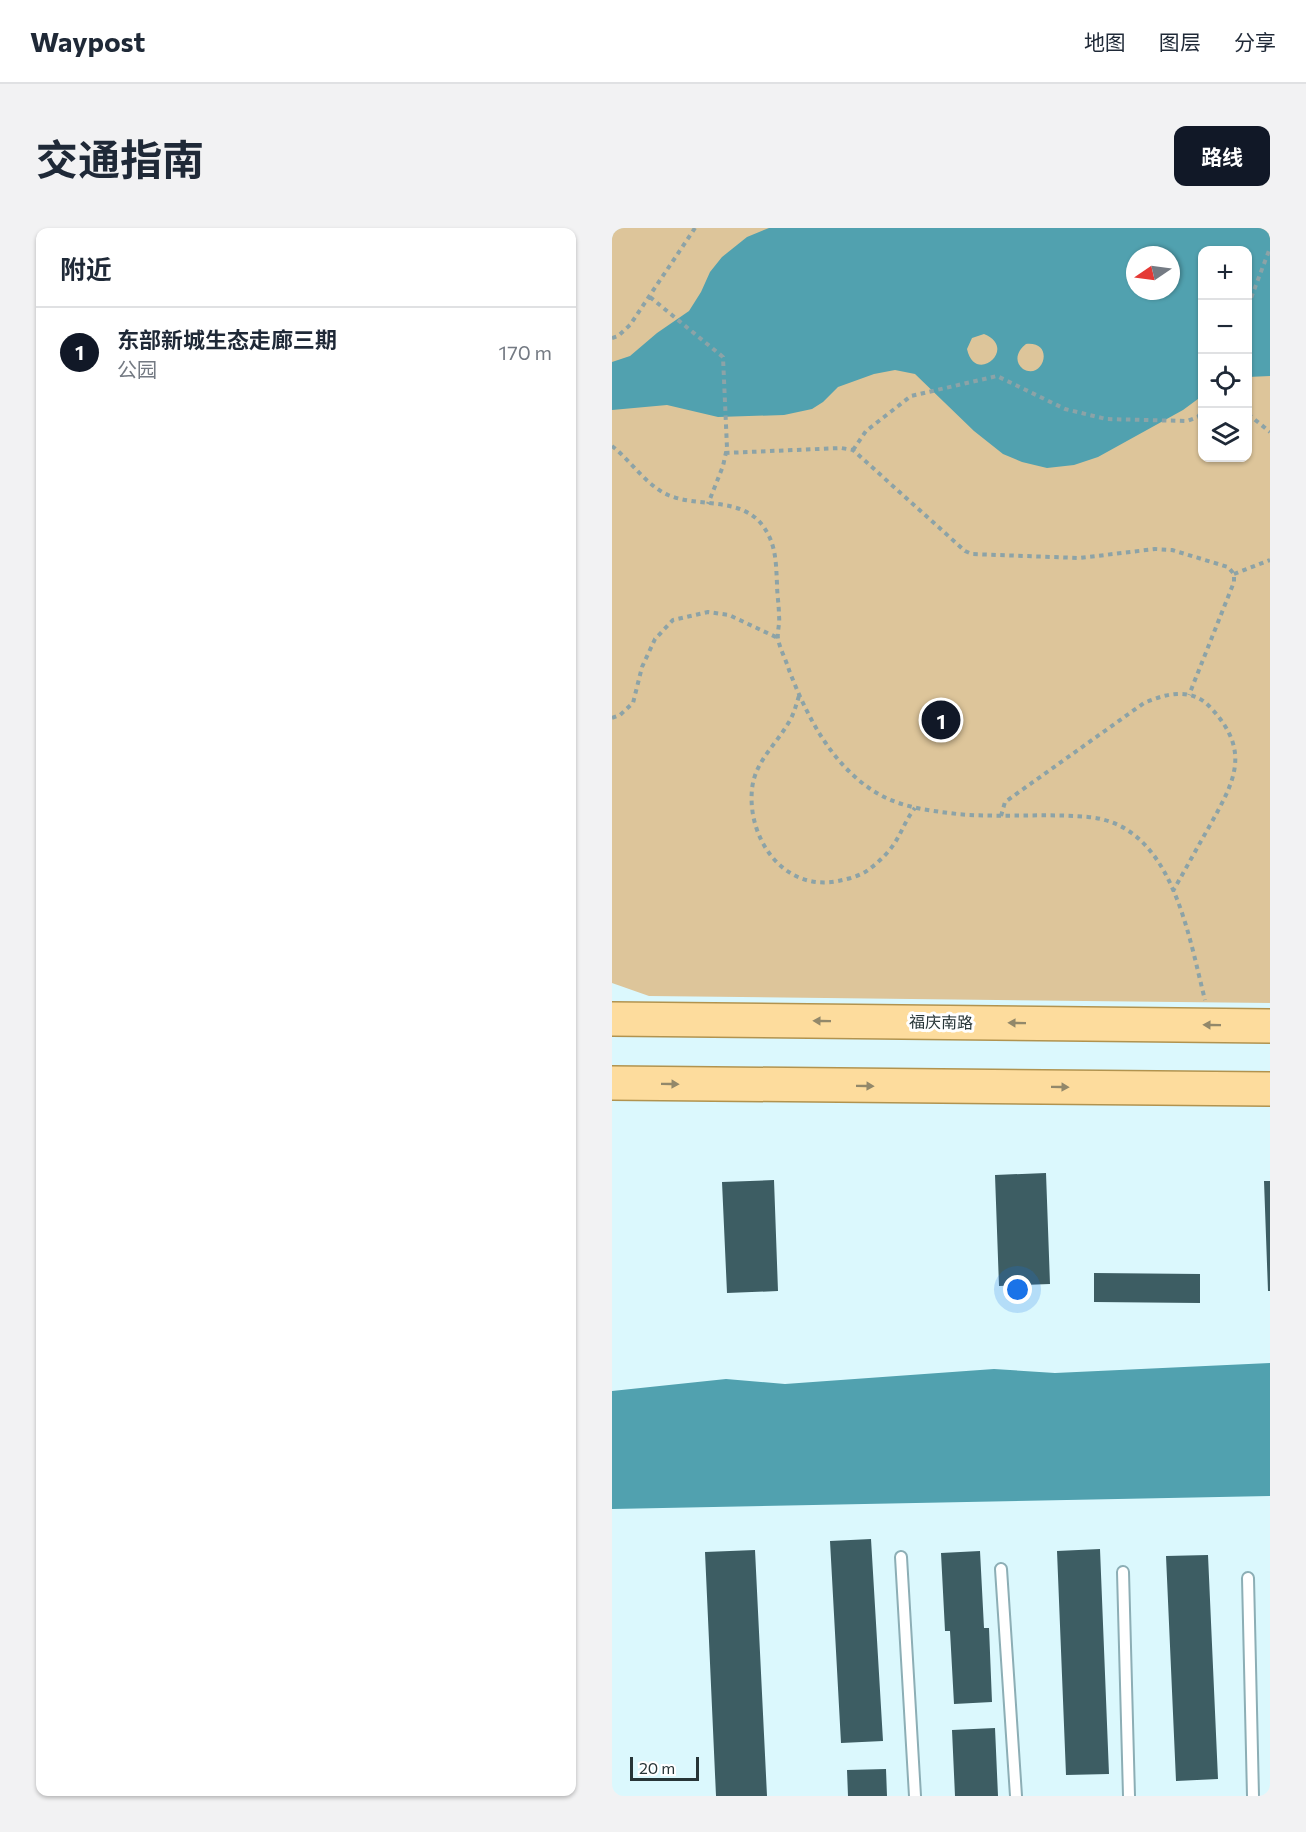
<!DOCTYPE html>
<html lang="zh">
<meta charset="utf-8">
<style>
:root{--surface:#fff;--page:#f2f2f3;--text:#1f2937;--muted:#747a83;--line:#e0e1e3;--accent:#111827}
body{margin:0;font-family:Commissioner,"Noto Sans SC",sans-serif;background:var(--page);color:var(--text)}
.controls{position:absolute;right:18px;top:18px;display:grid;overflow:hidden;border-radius:12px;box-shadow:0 2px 4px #0004}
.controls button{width:54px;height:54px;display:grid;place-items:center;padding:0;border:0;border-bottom:2px solid var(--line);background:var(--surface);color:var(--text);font:30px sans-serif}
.compass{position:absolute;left:514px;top:18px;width:54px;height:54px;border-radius:50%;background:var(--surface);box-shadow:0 2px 4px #0004;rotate:257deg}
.scale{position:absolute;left:18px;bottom:15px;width:69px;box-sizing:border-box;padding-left:6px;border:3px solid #273537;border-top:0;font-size:16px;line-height:21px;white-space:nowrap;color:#273537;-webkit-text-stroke:4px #fff;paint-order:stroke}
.you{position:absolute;left:406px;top:1062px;width:21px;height:21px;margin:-15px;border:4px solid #fff;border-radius:50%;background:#1a73e8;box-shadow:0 0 0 9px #1a73e833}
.badge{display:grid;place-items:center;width:39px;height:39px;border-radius:50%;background:var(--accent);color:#fff;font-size:20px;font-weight:700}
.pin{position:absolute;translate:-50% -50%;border:3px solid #fff;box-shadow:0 2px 6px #0006}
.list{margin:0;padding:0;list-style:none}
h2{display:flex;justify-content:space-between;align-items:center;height:78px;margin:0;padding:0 24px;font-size:26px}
h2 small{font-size:20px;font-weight:400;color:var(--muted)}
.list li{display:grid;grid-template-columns:39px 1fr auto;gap:18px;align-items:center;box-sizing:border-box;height:90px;padding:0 24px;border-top:2px solid var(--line)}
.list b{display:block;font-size:22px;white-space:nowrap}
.list p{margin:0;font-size:20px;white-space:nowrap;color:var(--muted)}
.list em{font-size:20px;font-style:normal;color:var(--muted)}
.icon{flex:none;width:33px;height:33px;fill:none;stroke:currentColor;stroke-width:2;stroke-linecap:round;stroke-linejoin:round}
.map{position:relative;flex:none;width:658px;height:1568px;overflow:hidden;border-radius:12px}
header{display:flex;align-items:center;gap:36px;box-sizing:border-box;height:84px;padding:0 30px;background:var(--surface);border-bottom:2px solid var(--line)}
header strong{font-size:28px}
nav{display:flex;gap:33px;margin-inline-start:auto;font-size:21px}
.intro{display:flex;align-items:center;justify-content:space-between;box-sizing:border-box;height:144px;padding:0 36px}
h1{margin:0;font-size:42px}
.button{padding:15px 27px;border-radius:12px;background:var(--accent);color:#fff;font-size:21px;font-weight:700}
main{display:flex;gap:36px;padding:0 36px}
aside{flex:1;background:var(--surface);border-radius:12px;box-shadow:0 2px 4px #0004}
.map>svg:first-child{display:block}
</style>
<header>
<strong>Waypost</strong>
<nav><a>地图</a><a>图层</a><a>分享</a></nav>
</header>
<div class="intro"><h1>交通指南</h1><a class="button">路线</a></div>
<main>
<aside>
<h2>附近<small></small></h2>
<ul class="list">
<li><span class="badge">1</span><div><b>东部新城生态走廊三期</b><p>公园</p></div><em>170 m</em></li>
</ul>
</aside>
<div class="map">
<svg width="658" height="1568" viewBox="0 0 658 1568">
<rect width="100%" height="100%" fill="#dbf8fd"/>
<path fill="#ddc59a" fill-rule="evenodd" d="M0,0H658V775L37,768L0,755ZM590,22H636V230H590ZM523,27H559V63H523Z"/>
<path fill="#51a1af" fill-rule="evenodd" d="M157,0H658V148L636,149V22H590V168L571,182L486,229L462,237L435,240L410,234L391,226L362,203L303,146L283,142L262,146L226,159L211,174L200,181L172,187L106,189L55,177L0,182V134L18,128L45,105L77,83L89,64L98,44L110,29L135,9ZM523,27H559V63H523ZM372,106C407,120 363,158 355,121L360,110ZM414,116C444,113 431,153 411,141C401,133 406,122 414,116Z
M658,1135V1268L0,1281V1163L114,1151L173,1156L382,1141L443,1145Z"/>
<path fill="#3d5d63" d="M434,945L438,1056L387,1058L383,947Z
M162,952L166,1063L115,1065L110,954Z
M652,953H658V1063H656Z
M482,1045L588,1046V1075L482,1074Z
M259,1311L271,1513L229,1515L218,1313Z
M488,1321L497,1546L454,1547L445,1323Z
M143,1322L155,1568H104L93,1324Z
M368,1323L372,1400H377L380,1474L342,1476L338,1403H333L329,1325Z
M596,1327L606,1551L564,1553L554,1328Z
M383,1500L386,1568H343L340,1502Z
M274,1541L275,1568H236L235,1542Z"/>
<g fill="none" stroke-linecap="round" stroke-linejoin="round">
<g stroke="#8caeb5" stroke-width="14">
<path id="lane" d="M289,1329L303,1568
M389,1341L404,1568
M511,1344L517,1568
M636,1350L641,1568"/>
</g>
<g stroke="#b1934f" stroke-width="36">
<path id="primary" d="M0,791L658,798
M0,855L658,861"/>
</g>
<path stroke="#8ca3a7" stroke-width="4" stroke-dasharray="4.5 4.5" stroke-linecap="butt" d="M38,69L111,129L115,220L111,238L96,276
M636,78L658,20
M0,110L6,108L18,97L83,0
M636,186L658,204
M0,218C19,233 34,257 56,267C86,280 129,268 151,298C164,316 164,334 165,356C165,366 167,377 167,388C168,396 165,404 166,411C168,421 174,432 177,442C194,486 217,532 257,560C284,579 313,582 345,586C389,590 433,585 476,589C560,596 576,706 593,772
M241,222L254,203L299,168L385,148L453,181L494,191L575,193L586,189L590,183
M113,225L229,220L241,222L353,323L360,326L468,330L543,321L560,322L616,339L622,346V354L577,467
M622,346L658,332
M187,468C184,477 182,486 177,494C164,517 143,533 140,561C135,611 172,664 226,653C236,651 248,648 256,642C266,635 276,625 282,616C290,604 294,591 303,580
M0,490L8,487L21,475L30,439L43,411L61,392L96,384L117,387L166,410
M389,588L393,574L532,475C555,465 580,459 599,480C640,524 622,554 597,599C585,620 573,642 561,663"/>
<use href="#lane" stroke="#fff" stroke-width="10"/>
<use href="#primary" stroke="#fddc9d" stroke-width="33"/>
</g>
<defs><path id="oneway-solid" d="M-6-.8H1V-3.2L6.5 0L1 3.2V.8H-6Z" transform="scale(1.5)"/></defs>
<g fill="#92886a">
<use href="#oneway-solid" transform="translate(210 793) rotate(-179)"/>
<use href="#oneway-solid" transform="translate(405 795) rotate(-179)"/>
<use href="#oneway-solid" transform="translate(600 797) rotate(-179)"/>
<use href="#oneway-solid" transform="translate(58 856) rotate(1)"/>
<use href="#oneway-solid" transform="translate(253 858) rotate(1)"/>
<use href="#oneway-solid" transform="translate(448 859) rotate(1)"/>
</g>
<g text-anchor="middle" stroke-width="6" stroke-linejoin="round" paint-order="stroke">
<g font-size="16" fill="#273537" stroke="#fff">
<text transform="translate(329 794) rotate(1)" y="6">福庆南路</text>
</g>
</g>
</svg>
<div class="controls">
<button>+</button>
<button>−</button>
<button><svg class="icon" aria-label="locate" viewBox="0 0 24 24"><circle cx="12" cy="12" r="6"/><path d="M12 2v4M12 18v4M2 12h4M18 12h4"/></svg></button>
<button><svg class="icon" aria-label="layers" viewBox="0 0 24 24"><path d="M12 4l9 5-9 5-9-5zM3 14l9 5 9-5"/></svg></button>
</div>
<svg class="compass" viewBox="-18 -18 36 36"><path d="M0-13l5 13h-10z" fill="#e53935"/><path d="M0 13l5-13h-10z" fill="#747a83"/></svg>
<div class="scale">20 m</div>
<div class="you"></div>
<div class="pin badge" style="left:329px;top:492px">1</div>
</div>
</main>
